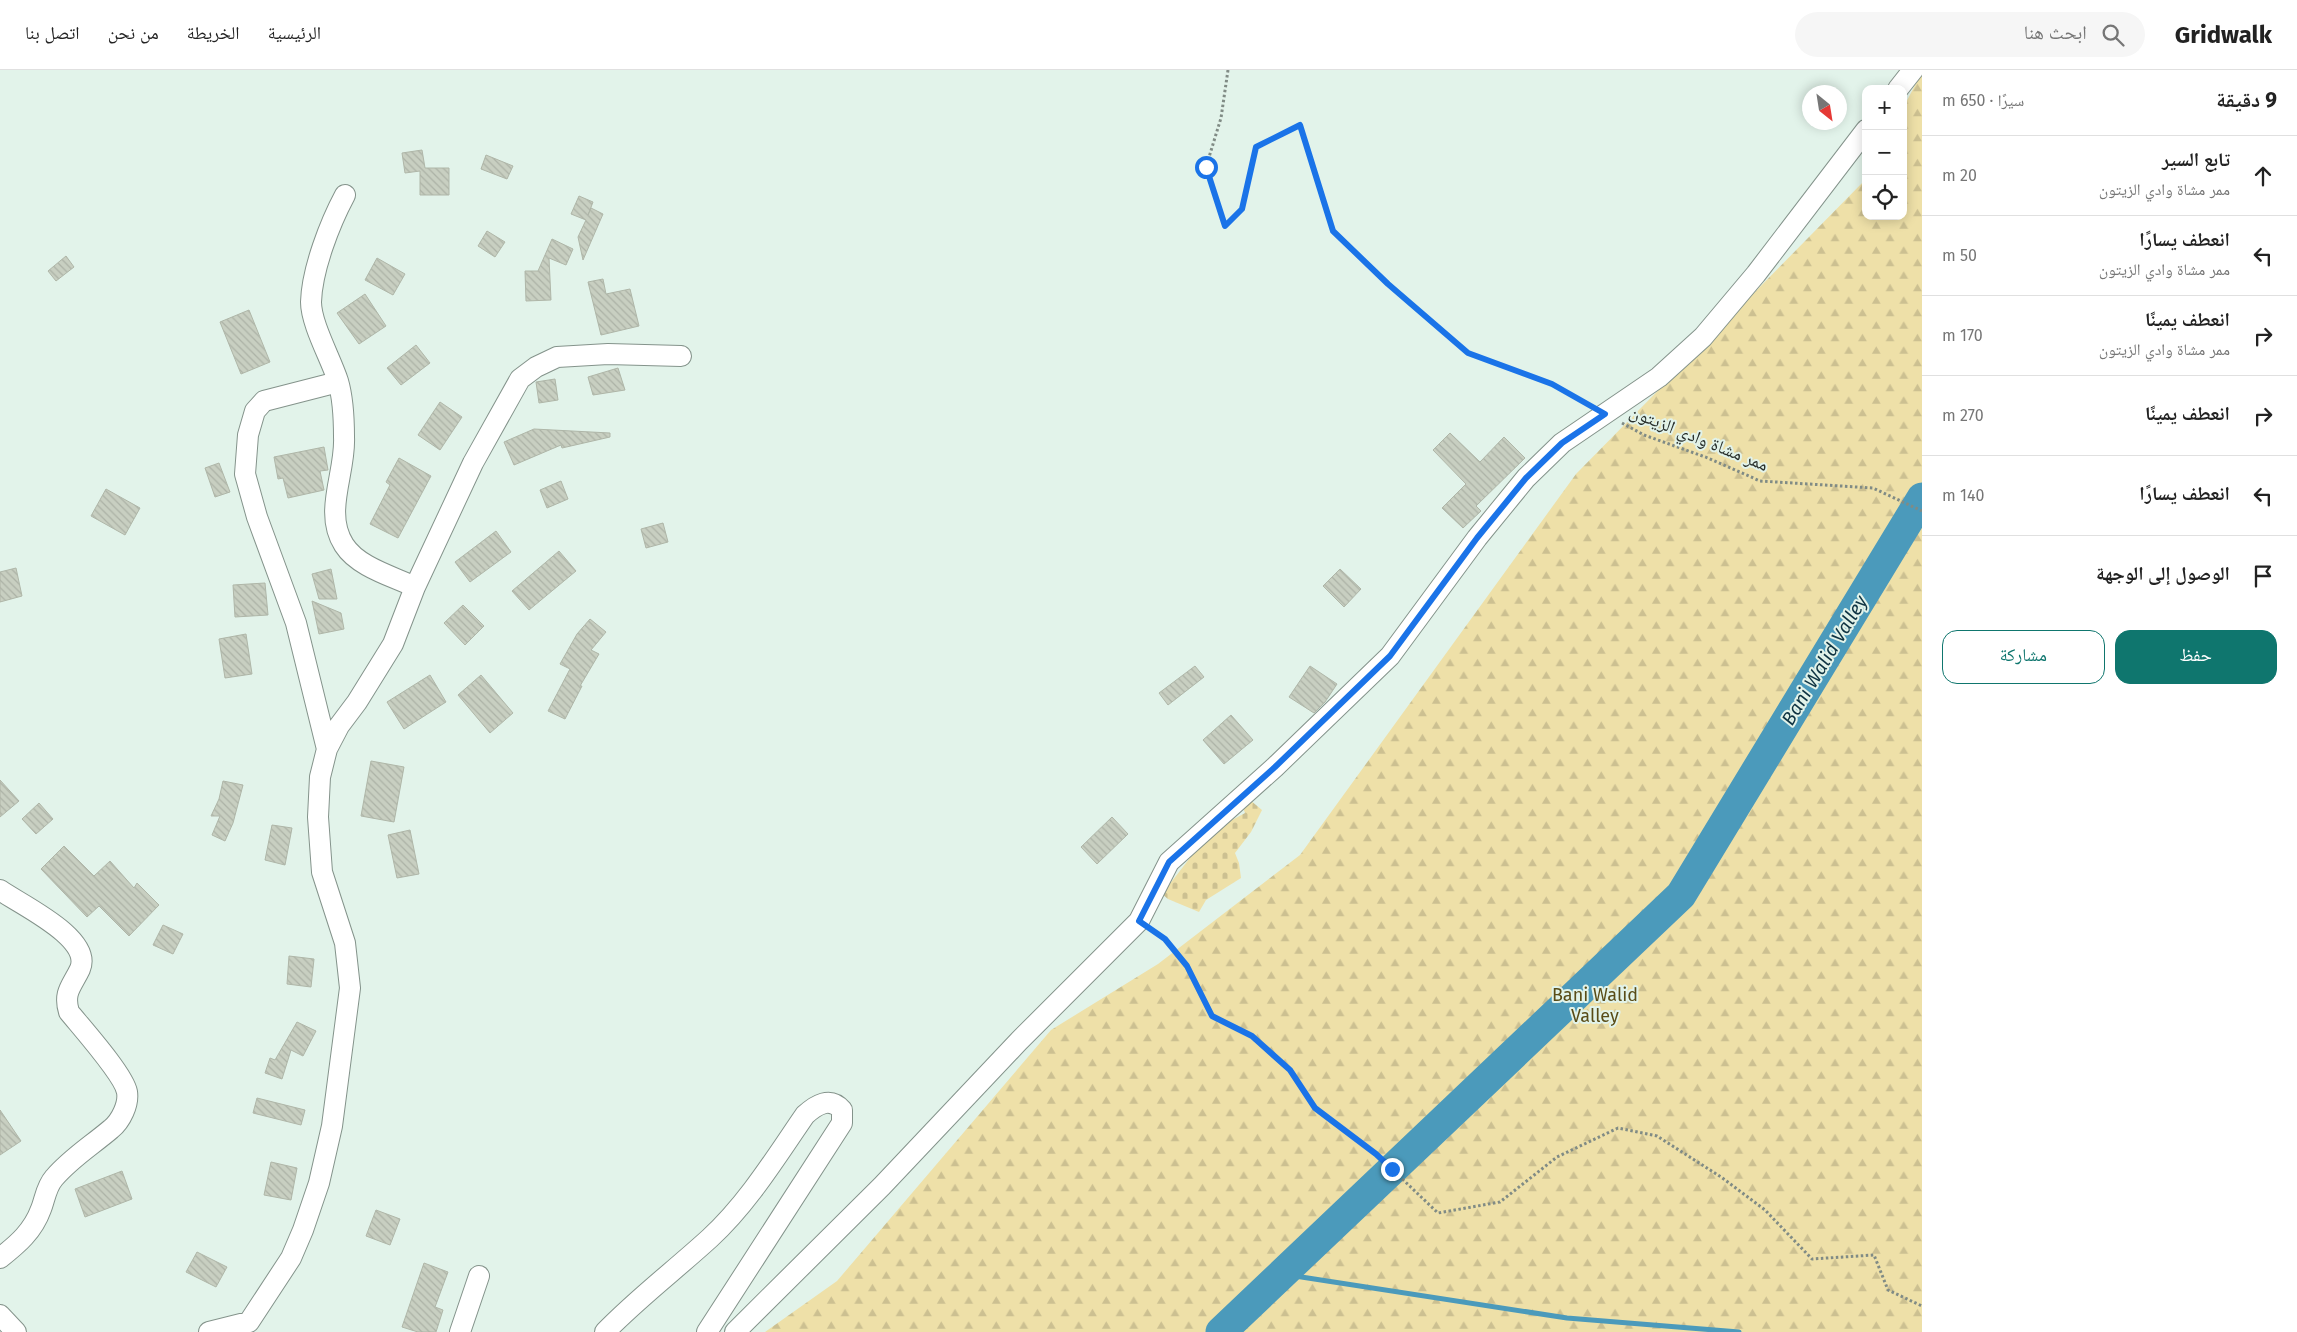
<!DOCTYPE html>
<html lang="ar">
<meta charset="utf-8">
<style>
:root{--surface:#fff;--page:#f6f6f6;--text:#222;--muted:#767676;--line:#e0e0e0;--accent:#0f766e}
body{margin:0;font-family:"Fira Sans","Noto Naskh Arabic",sans-serif;background:var(--page);color:var(--text);direction:rtl}
.controls{position:absolute;right:15px;top:15px;display:grid;overflow:hidden;border-radius:10px;box-shadow:0 2px 12px #0003}
.controls button{width:45px;height:45px;display:grid;place-items:center;padding:0;border:0;border-bottom:1px solid var(--line);background:var(--surface);color:var(--text);font:25px sans-serif}
.compass{position:absolute;left:1802px;top:15px;width:45px;height:45px;border-radius:50%;background:var(--surface);box-shadow:0 2px 12px #0003;rotate:150deg}
.stop{position:absolute;width:15px;height:15px;margin:-11px;border:4px solid #1a73e8;border-radius:50%;background:#fff}
.stop.end{background:#1a73e8;border-color:#fff;box-shadow:0 1px 5px #0008}
.list{margin:0;padding:0;list-style:none}
h2{display:flex;justify-content:space-between;align-items:center;height:65px;margin:0;padding:0 20px;font-size:21px}
h2 small{font-size:16px;font-weight:400;color:var(--muted)}
.list li{display:grid;grid-template-columns:32px 1fr auto;gap:15px;align-items:center;box-sizing:border-box;height:80px;padding:0 20px;border-top:1px solid var(--line)}
.list b{display:block;font-size:19px;white-space:nowrap}
.list p{margin:0;font-size:16px;white-space:nowrap;color:var(--muted)}
.list em{font-size:16px;font-style:normal;color:var(--muted)}
.actions{display:flex;gap:10px;padding:15px 20px}
.actions a{flex:1;padding:11px 0;border:1px solid var(--accent);border-radius:15px;text-align:center;font-size:18px;color:var(--accent)}
.actions .main{background:var(--accent);color:#fff}
.icon{flex:none;width:28px;height:28px;fill:none;stroke:currentColor;stroke-width:2;stroke-linecap:round;stroke-linejoin:round}
.map{position:relative;flex:none;width:1922px;height:1262px;overflow:hidden;direction:ltr}
header{display:flex;align-items:center;gap:30px;box-sizing:border-box;height:70px;padding:0 25px;background:var(--surface);border-bottom:1px solid var(--line)}
header strong{font-size:24px}
nav{display:flex;gap:28px;margin-inline-start:auto;font-size:18px}
.search{width:350px;height:45px;background:var(--page);display:flex;align-items:center;gap:12px;box-sizing:border-box;padding:0 18px;border-radius:28px;color:var(--muted);font-size:19px}
main{display:flex}
aside{flex:1;background:var(--surface)}
.map>svg:first-child{display:block}
</style>
<header>
<strong>Gridwalk</strong>
<div class="search"><svg class="icon" aria-label="search" viewBox="0 0 24 24"><circle cx="10" cy="10" r="6"/><path d="M15 15l6 6"/></svg>ابحث هنا</div>
<nav><a>الرئيسية</a><a>الخريطة</a><a>من نحن</a><a>اتصل بنا</a></nav>
</header>
<main>
<aside>
<h2>9 دقيقة<small>سيرًا · 650 m</small></h2>
<ul class="list">
<li><svg class="icon" aria-label="ahead" viewBox="0 0 24 24"><path d="M12 20V5M6 11l6-6 6 6"/></svg><div><b>تابع السير</b><p>ممر مشاة وادي الزيتون</p></div><em>20 m</em></li>
<li><svg class="icon" aria-label="left" viewBox="0 0 24 24"><path d="M17 20v-9H6M10 6l-5 5 5 5"/></svg><div><b>انعطف يسارًا</b><p>ممر مشاة وادي الزيتون</p></div><em>50 m</em></li>
<li><svg class="icon" aria-label="right" viewBox="0 0 24 24"><path d="M7 20v-9h11M14 6l5 5-5 5"/></svg><div><b>انعطف يمينًا</b><p>ممر مشاة وادي الزيتون</p></div><em>170 m</em></li>
<li><svg class="icon" aria-label="right" viewBox="0 0 24 24"><path d="M7 20v-9h11M14 6l5 5-5 5"/></svg><div><b>انعطف يمينًا</b></div><em>270 m</em></li>
<li><svg class="icon" aria-label="left" viewBox="0 0 24 24"><path d="M17 20v-9H6M10 6l-5 5 5 5"/></svg><div><b>انعطف يسارًا</b></div><em>140 m</em></li>
<li><svg class="icon" aria-label="arrive" viewBox="0 0 24 24"><path d="M6 21V4h12l-3 4 3 4H6"/></svg><div><b>الوصول إلى الوجهة</b></div></li>
</ul>
<div class="actions"><a class="main">حفظ</a><a>مشاركة</a></div>
</aside>
<div class="map">
<svg width="1922" height="1262" viewBox="0 0 1922 1262">
<defs>
<pattern id="forest-firs" width="22" height="20" patternUnits="userSpaceOnUse" patternTransform="scale(1.25)"><rect width="22" height="20" fill="#eee0a8"/><path d="M5 1l3.5 6h-7zM16 11l3.5 6h-7z" fill="#ccc091"/></pattern>
<pattern id="cemetery-stones" width="16" height="16" patternUnits="userSpaceOnUse" patternTransform="scale(1.25)"><rect width="16" height="16" fill="#eee0a8"/><path d="M2 7V4a2 2 0 0 1 4 0v3zM10 15v-3a2 2 0 0 1 4 0v3z" fill="#ccc091"/></pattern>
<pattern id="building-back-hatch" width="6" height="6" patternUnits="userSpaceOnUse" patternTransform="scale(1.25)"><rect width="6" height="6" fill="#c8cfc1"/><path d="M-1 5l2 2M0 0l6 6M5-1l2 2" fill="none" stroke="#acb2a6"/></pattern>
</defs>
<rect width="100%" height="100%" fill="#e2f3ea"/>
<path fill="url(#forest-firs)" d="M1922,2V1262H765L837,1211L1051,960L1158,894L1300,785L1576,404L1866,109V146H1903V38Z"/>
<path fill="url(#cemetery-stones)" d="M1250,730L1262,740L1251,762L1235,783L1239,793L1241,808L1206,830L1199,842L1168,829L1162,824L1210,762L1245,743L1242,735Z"/>
<g fill="none" stroke-linecap="round" stroke-linejoin="round">
<path stroke="#4b9abb" stroke-width="5" d="M1282,1204L1567,1248L1739,1262"/>
<path stroke="#4b9abb" stroke-width="31" d="M1221,1262L1681,825L1922,428"/>
</g>
<path fill="url(#building-back-hatch)" stroke="#afb6a8" d="M422,80L425,98H449V125H420V101L405,103L402,83Z
M486,85L513,96L507,109L481,99Z
M579,126L593,132L588,145L591,138L603,144L583,190L578,167L586,150L571,144Z
M487,161L505,172L495,187L478,176Z
M552,169L573,179L566,195L549,188L551,230L526,231L525,201H538Z
M66,186L74,197L56,211L48,201Z
M377,188L405,204L393,225L365,210Z
M603,209L606,224L630,219L639,256L601,265L588,212Z
M365,224L386,256L359,274L337,243Z
M249,240L270,292L241,304L220,252Z
M416,275L430,293L401,315L387,298Z
M618,298L625,320L593,325L588,307Z
M555,309L558,330L539,333L536,312Z
M440,332L462,347L440,380L418,365Z
M534,359L610,363V367L562,378L561,375L514,395L504,372Z
M1450,363L1480,392L1504,367L1525,388L1476,436L1481,441L1463,458L1442,438L1466,414L1433,380Z
M324,377L328,400L320,401L324,420L288,428L283,408L278,409L274,387Z
M399,388L431,406L398,468L370,454L390,415L386,412Z
M219,393L230,422L215,427L205,398Z
M561,411L568,429L547,438L540,420Z
M106,419L140,438L125,465L91,446Z
M663,453L668,472L646,478L641,459Z
M496,461L511,482L470,512L455,492Z
M559,481L576,501L529,540L512,521Z
M16,498L22,526L0,532V502Z
M331,499L337,529H319L312,504Z
M1340,499L1361,519L1344,537L1323,516Z
M265,513L268,545L235,547L233,515Z
M312,531L341,543L344,559L319,564Z
M463,535L484,556L465,575L444,553Z
M590,549L606,562L591,580L599,584L580,616H582L565,649L548,641L570,599L560,594L577,564Z
M246,564L252,604L225,608L219,569Z
M1195,596L1204,607L1168,635L1159,623Z
M1310,596L1337,614L1325,632L1314,643L1289,627Z
M430,605L446,632L404,659L387,632Z
M481,605L513,643L490,663L458,625Z
M1231,645L1253,670L1224,694L1203,670Z
M371,691L404,697L394,752L361,746Z
M0,710L19,731L0,747Z
M223,711L243,715L233,753L225,771L212,765L220,746H211L219,729Z
M39,733L53,749L36,764L22,749Z
M1112,747L1128,764L1097,794L1081,777Z
M272,755L292,758L285,795L265,790Z
M410,760L419,804L397,808L388,765Z
M64,776L94,806L110,791L134,818L137,813L159,835L129,866L99,836L87,847L41,799Z
M163,855L183,864L173,884L153,875Z
M289,886L314,889L311,917L287,914Z
M297,952L316,961L303,986L291,980L282,1009L265,1003L270,988L275,990Z
M257,1028L305,1040L301,1055L253,1043Z
M0,1040L21,1071L0,1085Z
M271,1092L297,1098L291,1130L264,1125Z
M122,1101L132,1129L85,1147L75,1119Z
M376,1140L400,1149L390,1175L366,1166Z
M197,1182L227,1197L216,1217L186,1202Z
M424,1193L448,1202L435,1237L443,1240L436,1262H418L402,1257Z"/>
<g fill="none" stroke-linecap="round" stroke-linejoin="round">
<g stroke="#84938b" stroke-width="22">
<path id="street" d="M1898,19L1913,0
M345,125C330,153 312,199 311,232C311,254 331,289 338,311C343,328 344,349 344,367C346,403 323,442 344,475C358,497 392,506 415,517
M327,679L296,553L257,447L245,404L248,365L255,341L264,331L338,312
M0,820C21,835 93,868 80,899C72,916 63,922 69,942C82,958 124,1005 127,1022C129,1034 121,1051 111,1059C91,1076 71,1088 54,1108C46,1117 45,1129 41,1139C33,1161 18,1174 0,1188
M0,1245L16,1262
M209,1262L249,1252L291,1188L303,1160L319,1113L332,1056L350,918L345,873L322,802L318,747L320,707L327,679L339,656L357,632L393,574L415,517L473,393L520,309L536,297L557,287L608,284L681,286
M460,1262L479,1206
M605,1262C638,1228 675,1200 710,1168C748,1133 776,1087 805,1045C816,1035 830,1026 842,1040V1053L707,1262
M735,1262L882,1116L1019,971L1139,851L1169,792L1275,697L1390,586L1477,468L1526,408L1562,373L1659,307L1703,267L1756,204L1866,60"/>
</g>
<path stroke="#808b85" stroke-width="3" stroke-dasharray="2.5 2.5" stroke-linecap="butt" d="M1228,0L1221,48L1206,97L1225,156L1242,139L1256,77L1300,55L1333,161L1387,214L1468,283L1551,314L1588,335
M1622,353L1644,365L1708,388L1760,411L1873,418L1922,441
M1152,860L1165,869L1187,896L1213,946L1252,966L1290,1000L1315,1038L1376,1084L1438,1143L1500,1132L1557,1087L1618,1058L1657,1066L1721,1107L1765,1140L1812,1189L1874,1185L1888,1220L1922,1236"/>
<use href="#street" stroke="#fff" stroke-width="20"/>
</g>
<g fill="none" stroke-linecap="round" stroke-linejoin="round">
<path stroke="#1a73e8" stroke-width="6" d="M1206,97L1225,156L1242,139L1256,77L1300,55L1333,161L1388,214L1468,283L1552,314L1605,344L1562,373L1526,408L1477,468L1390,586L1275,697L1169,792L1139,851L1165,869L1187,896L1212,946L1252,966L1290,1000L1315,1038L1376,1084L1392,1099"/>
</g>
<g text-anchor="middle" stroke-width="4" stroke-linejoin="round" paint-order="stroke">
<g font-size="18" fill="#29302c" stroke="#e2f3ea">
<text transform="translate(1699 368) rotate(22)" y="6">ممر مشاة وادي الزيتون</text>
</g>
<g font-size="18" fill="#594c17" stroke="#e2f3ea">
<text x="1595" y="931">Bani Walid<tspan x="1595" dy="21">Valley</tspan></text>
</g>
<g font-size="19" font-style="italic" fill="#0f3443" stroke="#e2f3ea">
<text transform="translate(1824 590) rotate(-59)" y="7">Bani Walid Valley</text>
</g>
</g>
</svg>
<div class="controls">
<button>+</button>
<button>−</button>
<button><svg class="icon" aria-label="locate" viewBox="0 0 24 24"><circle cx="12" cy="12" r="6"/><path d="M12 2v4M12 18v4M2 12h4M18 12h4"/></svg></button>
</div>
<svg class="compass" viewBox="-18 -18 36 36"><path d="M0-13l5 13h-10z" fill="#e53935"/><path d="M0 13l5-13h-10z" fill="#767676"/></svg>
<div class="stop" style="left:1206px;top:97px"></div>
<div class="stop end" style="left:1392px;top:1099px"></div>
</div>
</main>
